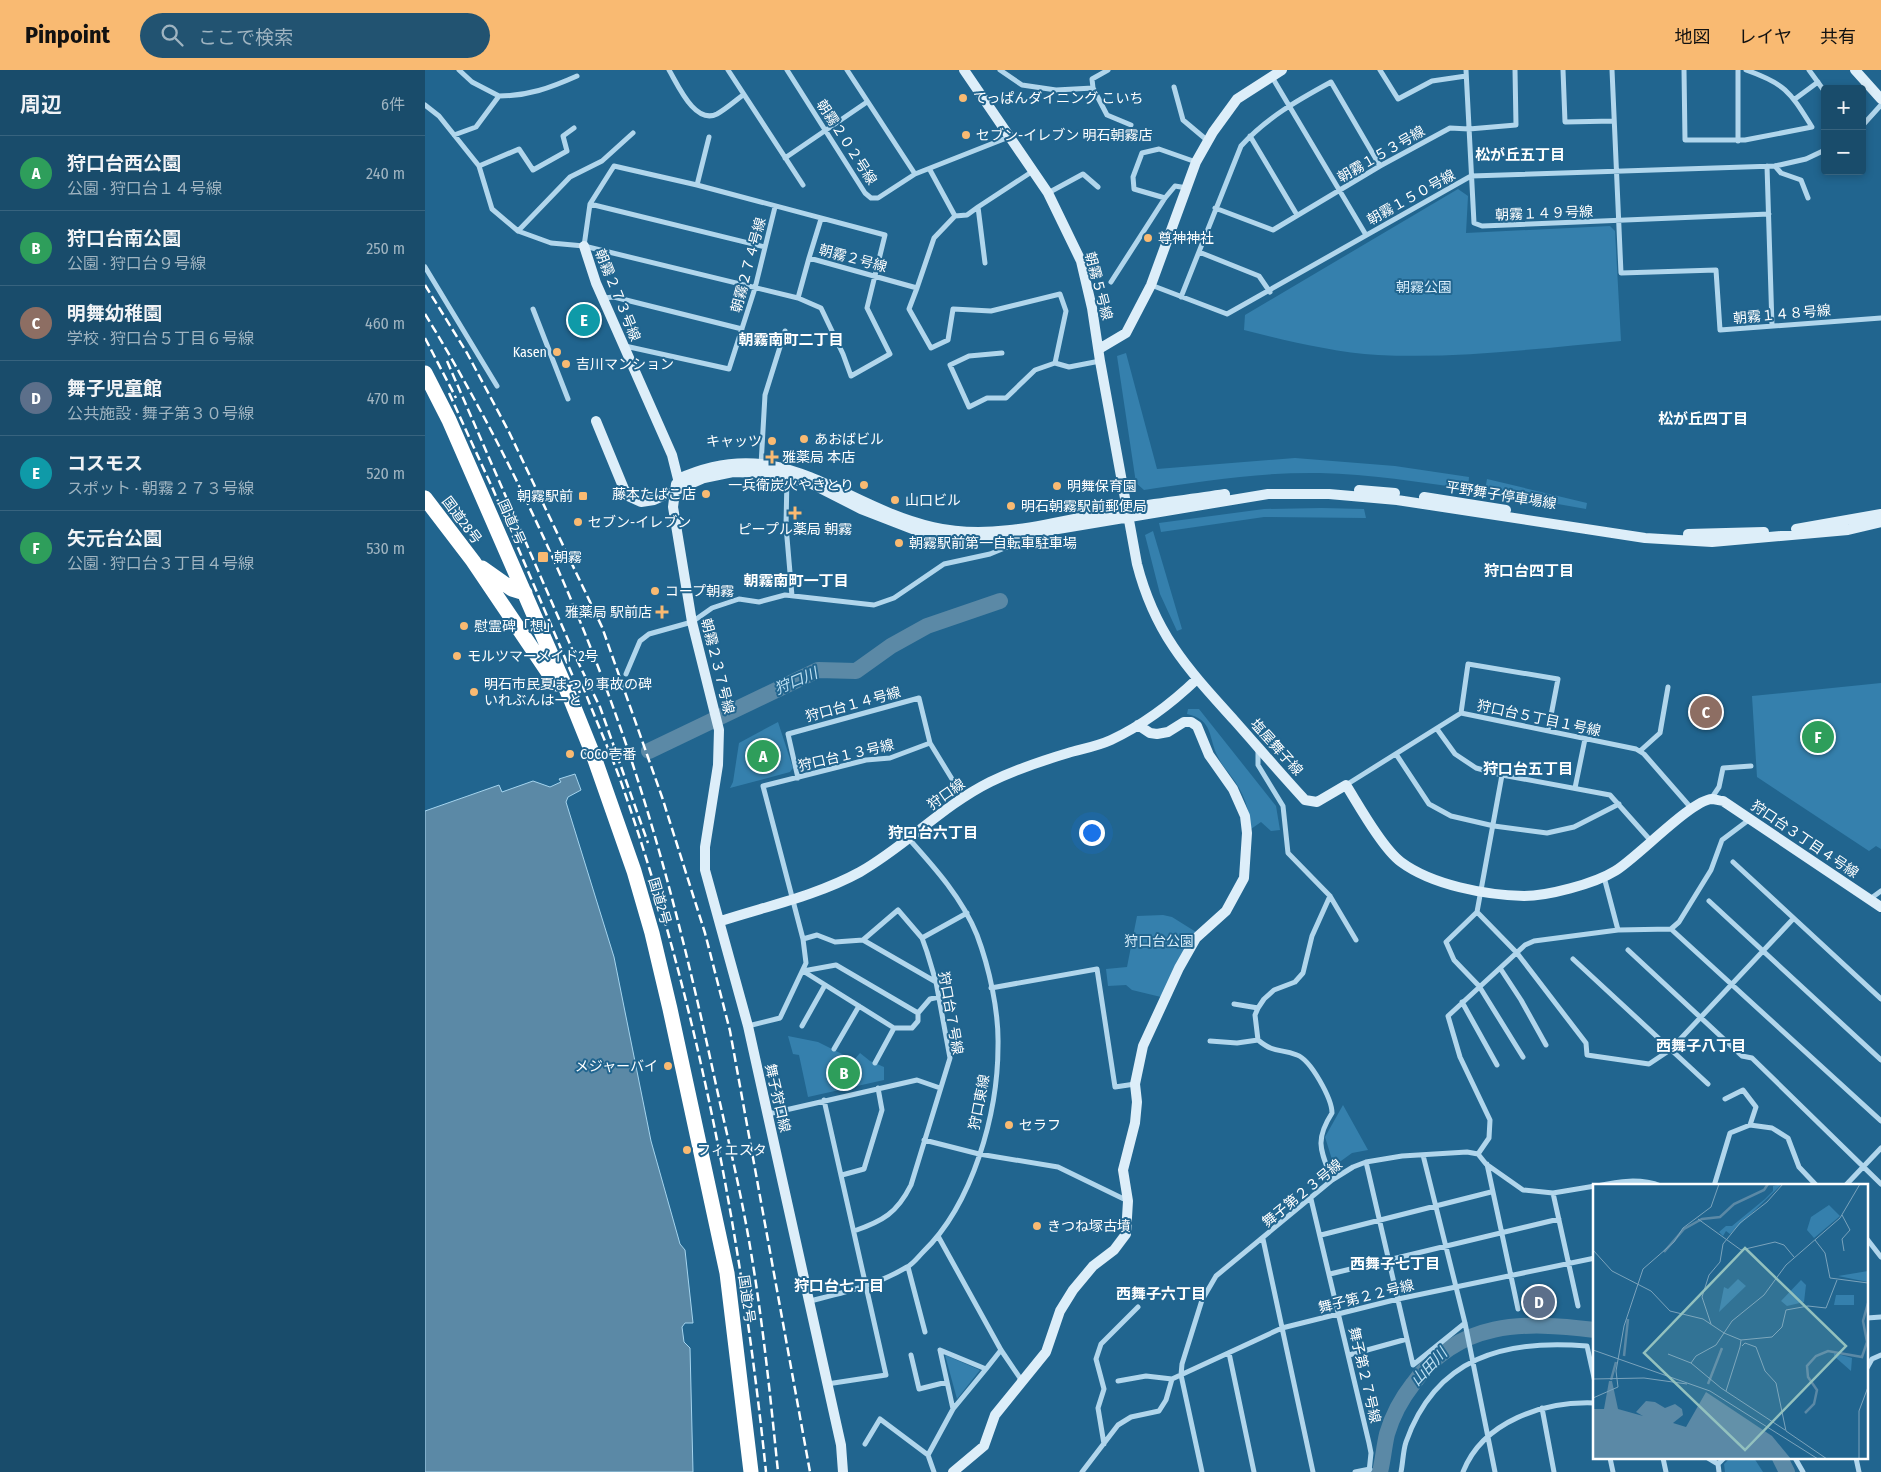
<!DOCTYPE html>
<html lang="ja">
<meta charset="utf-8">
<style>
:root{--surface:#194c6b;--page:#225371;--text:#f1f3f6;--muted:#9fb4c1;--line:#37637e;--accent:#f9ba72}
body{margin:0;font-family:"Fira Sans Condensed","Noto Sans JP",sans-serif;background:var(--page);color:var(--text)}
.controls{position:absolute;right:15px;top:15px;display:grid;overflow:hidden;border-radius:5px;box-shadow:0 2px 8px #0003}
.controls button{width:45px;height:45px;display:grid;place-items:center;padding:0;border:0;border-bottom:1px solid var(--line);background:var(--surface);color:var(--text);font:25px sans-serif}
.you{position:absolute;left:666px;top:762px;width:18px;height:18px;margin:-12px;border:4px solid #fff;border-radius:50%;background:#1a73e8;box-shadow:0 0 0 8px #1a73e833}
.badge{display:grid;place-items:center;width:32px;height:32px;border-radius:50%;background:var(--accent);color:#fff;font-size:16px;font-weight:700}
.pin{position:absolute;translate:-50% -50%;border:2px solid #fff;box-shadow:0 1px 5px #0006}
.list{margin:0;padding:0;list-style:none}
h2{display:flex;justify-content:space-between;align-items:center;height:65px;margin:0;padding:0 20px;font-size:21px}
h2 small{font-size:16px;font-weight:400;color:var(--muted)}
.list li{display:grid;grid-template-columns:32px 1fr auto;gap:15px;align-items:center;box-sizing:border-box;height:75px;padding:0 20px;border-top:1px solid var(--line)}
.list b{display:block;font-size:19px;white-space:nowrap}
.list p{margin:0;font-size:16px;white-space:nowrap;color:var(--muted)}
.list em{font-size:16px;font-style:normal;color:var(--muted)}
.icon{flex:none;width:28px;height:28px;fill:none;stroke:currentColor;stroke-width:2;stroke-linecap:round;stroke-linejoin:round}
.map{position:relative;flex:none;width:1456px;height:1402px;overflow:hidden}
header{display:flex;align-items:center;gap:30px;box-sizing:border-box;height:70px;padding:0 25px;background:var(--accent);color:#111}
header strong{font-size:24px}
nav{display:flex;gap:28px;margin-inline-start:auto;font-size:18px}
.search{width:350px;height:45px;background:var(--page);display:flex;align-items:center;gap:12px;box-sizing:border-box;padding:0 18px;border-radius:28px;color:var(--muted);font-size:19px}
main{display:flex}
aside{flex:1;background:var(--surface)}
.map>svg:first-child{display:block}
</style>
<header>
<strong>Pinpoint</strong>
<div class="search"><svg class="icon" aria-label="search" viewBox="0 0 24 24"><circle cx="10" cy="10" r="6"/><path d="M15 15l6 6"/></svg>ここで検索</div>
<nav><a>地図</a><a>レイヤ</a><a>共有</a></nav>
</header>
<main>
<aside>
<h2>周辺<small>6件</small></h2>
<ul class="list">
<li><span class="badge" style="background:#2e9e5b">A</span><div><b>狩口台西公園</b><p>公園 · 狩口台１４号線</p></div><em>240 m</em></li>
<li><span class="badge" style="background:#2e9e5b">B</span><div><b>狩口台南公園</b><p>公園 · 狩口台９号線</p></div><em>250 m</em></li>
<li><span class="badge" style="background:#8d6e63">C</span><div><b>明舞幼稚園</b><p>学校 · 狩口台５丁目６号線</p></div><em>460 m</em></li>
<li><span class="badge" style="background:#5c6f8a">D</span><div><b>舞子児童館</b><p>公共施設 · 舞子第３０号線</p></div><em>470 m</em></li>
<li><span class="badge" style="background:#0f9aa8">E</span><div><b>コスモス</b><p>スポット · 朝霧２７３号線</p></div><em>520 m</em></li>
<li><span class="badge" style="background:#2e9e5b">F</span><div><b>矢元台公園</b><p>公園 · 狩口台３丁目４号線</p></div><em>530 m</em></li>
</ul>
</aside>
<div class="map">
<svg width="1456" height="1402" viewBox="0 0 1456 1402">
<rect width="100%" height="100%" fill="#21658f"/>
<path fill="#3580ad" d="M1033,119L1043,126L1041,163L1185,156L1190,161L1196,271C1116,278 1034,289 953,285C908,282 863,271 819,260L820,245Z
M701,283L732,399L870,388L970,396L1044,407L1043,419C994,412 945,404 895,403C836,402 778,411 719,420L711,413L692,286Z
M1062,409L1162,433L1161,439L1060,421Z
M897,438L939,439L941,448L839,447L736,462L734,453L839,439Z
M728,461L757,559L752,561L735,524L720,465Z
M1456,613V779L1451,776L1444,781L1332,707L1327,626Z
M763,639H774L851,736L855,760L846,761L836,752L826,759C824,738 819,723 806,706C802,700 796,694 793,687C783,668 789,650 762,644Z
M353,652L368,698L365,702L305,718L308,712L314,673Z
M738,845L747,847L771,862L764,870L736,927L707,920L701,915L683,916L681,899L702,897L712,846Z
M363,966L393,972L429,990L435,983L445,991L459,997V1010L383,1027L374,985L368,984Z
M918,1035L943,1080L927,1083L909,1096L900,1067Z
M520,1285L555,1300L532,1329Z
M1305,1388H1329L1338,1402H1300L1299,1394Z"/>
<path fill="#5b89a6" stroke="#a5d4ee" d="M150,704L156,720L143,727L141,732L189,887L226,1071L255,1174L260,1180L268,1253H260L257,1257L259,1272L265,1278L268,1402H0V741L74,715L77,722L108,711L125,717L136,712L134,709Z"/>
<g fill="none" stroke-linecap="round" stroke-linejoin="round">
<path stroke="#5b89a6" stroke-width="16" d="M224,681L393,600L431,601L466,576L502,556L575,531
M1355,1388L1362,1402
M955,1402C958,1390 959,1377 962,1364C967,1347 977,1328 988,1314C1033,1250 1099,1251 1170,1260"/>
<path stroke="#b1d6ec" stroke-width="5" d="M244,0C253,15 270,55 292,44C301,39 310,31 318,25
M303,0L378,115
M362,0L440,123L446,128H453L490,104L584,67
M422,0L490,104
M575,0L597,15L631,20L668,18L682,45L706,55
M955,0L973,29L1007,11L1041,6
M1041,0L1049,153L1057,156L1344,144
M1138,0L1140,52L1189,51
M1187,0L1196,203L1291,200L1295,260L1456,248
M1259,0L1260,70H1320L1387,57C1365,22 1361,14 1321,0
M1313,0V71
M1384,0L1400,22
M847,7L941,165
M749,17L758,50L783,71
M668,18L667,9L683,0
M74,26C103,26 125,18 152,6
M1370,29L1393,12
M0,35L14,46L54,96L67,139L93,161L126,173L159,176L373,228L384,188L492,218L484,239L506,278L523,270L528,239L566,241L635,224L641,241L630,293L644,297L675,291
M1437,56L1456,35
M29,65L51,57L74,26L47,12L34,0
M825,66L872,145
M360,88L442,32
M54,96L94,79L108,100L142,81L138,66L149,58
M1342,96L1347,256
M1350,96L1356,103L1376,110L1383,128
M272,115L284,67
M623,123L658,104L673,117
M740,128L709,119L708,107L717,83L734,79L771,92
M165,134L340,177
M790,138L848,160L955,96L1025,58L1044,59L1091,55L1090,0
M530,146L542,145L553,137
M93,161L145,107L177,91L208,63
M159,176L165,134L189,96L272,115L460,165L442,238L465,284L426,306L418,284L396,238L373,228
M774,182L834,206L845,222
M384,188L396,149
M560,193L553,137L608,101
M0,197L72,316
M686,212L740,128L750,116L762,118
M726,215L802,244L1046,106L1350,96L1381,89L1400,80
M492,218L509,168L530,146L505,100
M756,227L816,76C841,48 873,30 906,12L955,96
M178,228L189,227L317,259
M108,239L143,329
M200,276L304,299L330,218L350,137
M577,283L544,286L525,295L544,337L562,328H581L610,300L630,293
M336,395L340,325L360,261
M362,407L361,456L367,526
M201,604L215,571L224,564L267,552L287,538L314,529L334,532L360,525L449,535L469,528L519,494L565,484L582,477L591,467
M1036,643L1043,594L1133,609L1123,661
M1012,659L1030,684L1051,698L1077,705L1185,725L1226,771
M833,680V695L858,736L863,783L905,826L931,870
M1215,681L1235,663L1243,617
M971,684L1004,734L1026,746L1069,756L1122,763L1149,757L1194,734
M1077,705L1052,842L1092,883L1161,973L1162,985L1224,994L1245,980L1368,849
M373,708L363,664L494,628L505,673L538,727
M921,715L1036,643L1211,679L1219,684L1267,739
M1150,718L1160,669
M1286,729L1294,717L1298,698L1326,696
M1308,792L1456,929
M1179,807L1193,860
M905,826L887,866L878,903L870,912L849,920L839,929L833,938L830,945L833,970C850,984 855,978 872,985C886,990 907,1029 907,1043C889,1071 896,1081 907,1110
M1445,829L1456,821
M1284,831L1456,990
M1052,842L1021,872L1029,890L1054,916L1098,987
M1246,859L1456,1051
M497,868L542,843
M378,869L392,865L410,872L438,870
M438,870L511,912
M1203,880L1317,986L1327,988L1456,1114
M1148,889L1283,1014
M1075,898L1096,930L1121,975
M378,901L411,895L493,943L505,929L514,927
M378,901L469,958H487L493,951V943
M566,918L672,899L690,1017L710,1014
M1037,932L1072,995
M809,934L833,938
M323,956L355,948L381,893L378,869L338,716L441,690L465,688L505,673
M377,956L400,915
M785,971L812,973L833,970
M409,979L434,936
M450,993L469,958
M1300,1029L1318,1020L1331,1037L1325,1055
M399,1030L461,1305L402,1314
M343,1044L492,1010L515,1018
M499,1070L554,1084L633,1097L703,1131
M1053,1084L1064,1068L1065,1050L1035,987L1023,946L1100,875L1109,871L1193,860L1246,859L1254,852L1286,800L1297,770L1325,749
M998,1085L1040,1253L1070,1402
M941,1092L988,1295L1040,1253
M1062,1094L1093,1239
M417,1105L439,1099L457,1040L453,1018
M1172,1116C1194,1111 1215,1108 1236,1116
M1289,1116L1305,1063L1325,1055L1347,1058L1363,1068L1374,1097L1392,1116
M1420,1116L1456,1078
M1128,1123L1153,1236
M886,1129L944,1373L946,1383L944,1402
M429,1161C458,1151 472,1143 486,1115L525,988L511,912L502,882L497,868L473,840L438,870
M896,1165L1066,1122
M513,1166L576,1280L597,1311
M838,1169L888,1402
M1442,1169L1456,1187
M483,1197L500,1262
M905,1204L1134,1149
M385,1231C418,1223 452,1215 482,1197C488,1194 493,1187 498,1182C548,1134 573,1043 573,976C574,941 564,897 552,865C537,828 510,798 484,769
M1442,1248L1456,1247
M515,1280L528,1339
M804,1283L829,1402
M486,1285L494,1319L522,1312
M924,1285L982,1269
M1442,1298L1447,1289L1456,1285
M561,1299L576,1280
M693,1311L721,1306L747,1309
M1117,1338L1129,1402
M440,1374L455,1349L503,1385
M679,1374L673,1338L679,1319L671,1289L676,1274L713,1237
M1185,1388L1188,1402
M1238,1388L1241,1402
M1283,1388L1293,1394
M1370,1388L1378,1402
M1431,1388L1434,1402
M509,1402L503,1385L528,1339L561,1299L515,1280
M657,1402L693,1355L706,1347L734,1341L741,1330L747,1309L857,1258L973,1229L1170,1188
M777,1402L756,1305L757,1294L777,1230L791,1206L907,1110L928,1097L941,1092L977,1086L1042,1082L1053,1084L1061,1094L1098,1120L1128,1123L1170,1116
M930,1402L945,1399
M976,1402C978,1392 978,1381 981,1372C1011,1287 1080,1269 1162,1276L1170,1312
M1038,1402C1058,1351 1119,1331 1170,1333
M1294,1402L1293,1394L1299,1388"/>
<path stroke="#ddeef9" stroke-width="10" d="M539,0L623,123L656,191L667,238L675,291L712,494C730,564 762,598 809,650C833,677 856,704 880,730L892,732L921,715C933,734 958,779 976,792C1007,815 1060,825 1099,826C1122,826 1169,814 1190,801C1212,788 1266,730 1287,729C1290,729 1295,731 1298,731L1456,837
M1430,0L1456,29
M159,176L171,213L247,385L253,409
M674,279L701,263L726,215L771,92L788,62L812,29L857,0
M171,351L199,419L205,427L216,432L229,430L279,408L308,402L336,403L385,413L436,439L498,463L554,470L591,466L843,424H904L972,430L1220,468L1287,472L1423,460L1456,452
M253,409C358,361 413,435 508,457C572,472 639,449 703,438C735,433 768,429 800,424
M251,414L248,437L267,552L294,660L293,695L280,777V800L323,956L416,1375L418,1402
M934,420L970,423
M999,427L1081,440
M1371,459L1456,444
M1263,464L1339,462
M296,851C342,836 391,826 435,802C481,776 517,736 565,712C590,700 616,691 643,683C657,679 673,676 686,670C718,655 747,633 772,609
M528,1402L559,1376L570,1345L621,1282L635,1241L648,1220L668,1196L689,1180L701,1164L703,1131L698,1100L710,1053L712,1032L710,1014L718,976L754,898L771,868L801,841L819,808L822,763L820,746L808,719L784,685L772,656L766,652H759L743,662L732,664L725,663L713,655"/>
<path stroke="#fff" stroke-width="15" d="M0,303L24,350L146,630L169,687L209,801L227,863L245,939L302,1203L326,1402
M0,428L48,491L131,614
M57,498L87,519L100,523"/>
<path stroke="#fff" stroke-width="2.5" stroke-dasharray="9 4" stroke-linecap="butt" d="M0,215L42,283L84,362L177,557L237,727L280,863L305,961L385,1402
M0,244C82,378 154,533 204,683C240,791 267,903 291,1015C302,1065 314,1114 323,1165C337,1243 345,1323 353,1402
M0,268L31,328
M22,291L151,588L175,637L223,773
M24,323L67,417L155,623
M157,614C169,646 183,677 195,709C273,932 317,1168 341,1402"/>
</g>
<g fill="#f9ba72" stroke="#21658f" stroke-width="2">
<circle cx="538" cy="28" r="5"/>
<circle cx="541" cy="65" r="5"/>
<circle cx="723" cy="168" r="5"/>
<circle cx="132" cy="282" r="5"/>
<circle cx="141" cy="294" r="5"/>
<circle cx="379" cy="369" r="5"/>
<circle cx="347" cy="371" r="5"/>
<path d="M344.5 379.5h5v5h5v5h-5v5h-5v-5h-5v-5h5z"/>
<circle cx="439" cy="415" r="5"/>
<circle cx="632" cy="416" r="5"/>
<circle cx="281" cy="424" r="5"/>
<rect x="153" y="421" width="10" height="10" rx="2.5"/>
<circle cx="470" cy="430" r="5"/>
<circle cx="586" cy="436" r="5"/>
<path d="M367.5 435.5h5v5h5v5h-5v5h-5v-5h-5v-5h5z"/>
<circle cx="153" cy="452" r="5"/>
<circle cx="474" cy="473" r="5"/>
<rect x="112" y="481" width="12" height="12" rx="2.5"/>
<circle cx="230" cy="521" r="5"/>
<path d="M234.5 534.5h5v5h5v5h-5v5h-5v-5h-5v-5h5z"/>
<circle cx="39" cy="556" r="5"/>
<circle cx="32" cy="586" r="5"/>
<circle cx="49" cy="622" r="5"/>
<circle cx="145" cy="684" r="5"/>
<circle cx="243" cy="996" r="5"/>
<circle cx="584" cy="1055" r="5"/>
<circle cx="262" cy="1080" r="5"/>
<circle cx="612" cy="1156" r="5"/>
</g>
<g text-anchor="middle" stroke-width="4" stroke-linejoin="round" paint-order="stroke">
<g font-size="14" fill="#fff" stroke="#21658f" text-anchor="start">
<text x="548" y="33">てっぱんダイニング こいち</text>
<text x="551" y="70">セブン-イレブン 明石朝霧店</text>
<text x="733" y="173">尊神神社</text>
<text x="122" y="287" text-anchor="end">Kasen</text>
<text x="151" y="299">吉川マンション</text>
<text x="389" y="374">あおばビル</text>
<text x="337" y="376" text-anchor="end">キャッツ</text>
<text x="357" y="392">雅薬局 本店</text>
<text x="429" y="420" text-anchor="end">一兵衛炭火やきとり</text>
<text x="642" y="421">明舞保育園</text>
<text x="271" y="429" text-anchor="end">藤本たばこ店</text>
<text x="148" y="431" text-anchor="end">朝霧駅前</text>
<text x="480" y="435">山口ビル</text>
<text x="596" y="441">明石朝霧駅前郵便局</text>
<text x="163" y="457">セブン-イレブン</text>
<text x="370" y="464" text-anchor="middle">ピープル薬局 朝霧</text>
<text x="484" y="478">朝霧駅前第一自転車駐車場</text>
<text x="129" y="492">朝霧</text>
<text x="240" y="526">コープ朝霧</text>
<text x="227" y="547" text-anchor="end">雅薬局 駅前店</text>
<text x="49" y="561">慰霊碑「想」</text>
<text x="42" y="591">モルツマーメイド2号</text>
<text x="59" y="619">明石市民夏まつり事故の碑<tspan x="59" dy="16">いれぶんはーと</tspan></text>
<text x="155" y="689">CoCo壱番</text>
<text x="233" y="1001" text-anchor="end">メジャーバイ</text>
<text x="594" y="1060">セラフ</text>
<text x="272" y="1085">フィエスタ</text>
<text x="622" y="1161">きつね塚古墳</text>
</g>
<g font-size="14" fill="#fff" stroke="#21658f">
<text transform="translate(422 72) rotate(57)" y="5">朝霧２０２号線</text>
<text transform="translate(956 84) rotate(-30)" y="5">朝霧１５３号線</text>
<text transform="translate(986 127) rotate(-29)" y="5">朝霧１５０号線</text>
<text transform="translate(1119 143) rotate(-2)" y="5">朝霧１４９号線</text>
<text transform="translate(428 188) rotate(15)" y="5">朝霧２号線</text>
<text transform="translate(323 195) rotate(-75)" y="5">朝霧２７４号線</text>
<text transform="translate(674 216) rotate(75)" y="5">朝霧５号線</text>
<text transform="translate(193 225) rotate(68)" y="5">朝霧２７３号線</text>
<text transform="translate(1357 244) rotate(-5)" y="5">朝霧１４８号線</text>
<text transform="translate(1076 425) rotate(9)" y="5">平野舞子停車場線</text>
<text transform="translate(37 450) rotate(53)" y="5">国道28号</text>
<text transform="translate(87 452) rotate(66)" y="5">国道2号</text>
<text transform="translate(293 596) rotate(76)" y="5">朝霧２３７号線</text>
<text transform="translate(428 634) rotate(-15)" y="5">狩口台１４号線</text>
<text transform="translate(1114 648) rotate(12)" y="5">狩口台５丁目１号線</text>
<text transform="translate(852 677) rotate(48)" y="5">塩屋舞子線</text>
<text transform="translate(421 685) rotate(-13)" y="5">狩口台１３号線</text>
<text transform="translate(521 724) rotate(-35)" y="5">狩口線</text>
<text transform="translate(1380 769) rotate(34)" y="5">狩口台３丁目４号線</text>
<text transform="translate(235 831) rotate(74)" y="5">国道2号</text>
<text transform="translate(526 943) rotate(80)" y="5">狩口台７号線</text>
<text transform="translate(353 1028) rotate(77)" y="5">舞子狩口線</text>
<text transform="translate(554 1032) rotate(-79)" y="5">狩口東線</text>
<text transform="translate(877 1123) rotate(-39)" y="5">舞子第２３号線</text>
<text transform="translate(941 1226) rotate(-14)" y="5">舞子第２２号線</text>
<text transform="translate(322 1229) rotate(82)" y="5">国道2号</text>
<text transform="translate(940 1305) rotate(77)" y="5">舞子第２７号線</text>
</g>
<g font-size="14" fill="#d6ecf9" stroke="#21658f">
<text x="999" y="222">朝霧公園</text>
<text x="734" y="876">狩口台公園</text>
</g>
<g font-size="15" font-weight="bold" fill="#fff" stroke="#21658f">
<text x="1095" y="90">松が丘五丁目</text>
<text x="366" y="275">朝霧南町二丁目</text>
<text x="1278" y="354">松が丘四丁目</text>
<text x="1104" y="506">狩口台四丁目</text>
<text x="371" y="516">朝霧南町一丁目</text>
<text x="1103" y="704">狩口台五丁目</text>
<text x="508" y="768">狩口台六丁目</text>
<text x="1276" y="981">西舞子八丁目</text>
<text x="970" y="1199">西舞子七丁目</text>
<text x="414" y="1221">狩口台七丁目</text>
<text x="736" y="1229">西舞子六丁目</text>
</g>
<g font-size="15" font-style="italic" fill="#bde0f3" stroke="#21658f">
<text transform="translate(371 611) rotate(-23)" y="5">狩口川</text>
<text transform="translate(1004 1297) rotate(-47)" y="5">山田川</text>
</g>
</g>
<g transform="translate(1168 1114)">
<rect width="275" height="275" fill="#21658f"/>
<path d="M189,0L137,50L133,47L130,52L126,48L133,42H139L172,15L180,7V2ZM236,21L247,32L221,54L214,46L218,33ZM275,87V98L245,92ZM145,95L153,102L126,128L131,103L135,105ZM208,96L213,101L211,118L194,122L188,117ZM243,111H261V121H241ZM241,169L259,174L258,187L241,172Z" fill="#3580ad"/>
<path d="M16,197H19L25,225L50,232L43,228L53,217L62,218L72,224L82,220L89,225L90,231L80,239L93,243L113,208L179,252L198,275H0V225H11Z" fill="#5b89a6"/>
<path fill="none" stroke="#5b89a6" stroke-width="2.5" d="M71,68L91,45L109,35L127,33L141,20L171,6L175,0M31,172L35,135M18,196L23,178M115,200L129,164M212,229L221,220L224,206L215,193L214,182L223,172L235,167L269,173L274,158L270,137L275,119"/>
<path fill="none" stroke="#7aa3bc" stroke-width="1" d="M249,31L257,46L249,55L251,67M105,35L148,66L182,58L191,61L201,73M222,56L232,69L237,94L275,99M0,66L19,87L58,107L77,127L110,135L131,149L123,161L103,172L98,179M118,140L109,113L116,91L127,78L130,60L147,39L174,18L190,0M148,156L179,153L189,143L193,126L215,122L233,124L244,96M149,162L152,159L163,163L172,187L183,199L193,247L234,275M147,163L148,156L131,149L139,137L171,111L193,81L247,34L267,0M0,166L117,207L225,275M75,170L98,179M98,179L128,204L192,246M0,195L51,194L94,200M133,207L147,163M0,214L25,203L23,187L31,142L50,85L81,58L90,44L118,23L126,0M266,275V227L275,203"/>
<path fill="#93c1be" fill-opacity="0.15" stroke="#93c1be" stroke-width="2.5" d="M152,64L253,162L152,266L51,169Z"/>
<rect width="275" height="275" fill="none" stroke="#fff" stroke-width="2.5"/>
</g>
</svg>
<div class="controls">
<button>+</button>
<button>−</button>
</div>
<div class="you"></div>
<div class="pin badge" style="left:338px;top:686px;background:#2e9e5b">A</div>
<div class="pin badge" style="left:419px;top:1003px;background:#2e9e5b">B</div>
<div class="pin badge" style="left:1281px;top:642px;background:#8d6e63">C</div>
<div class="pin badge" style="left:1114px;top:1232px;background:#5c6f8a">D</div>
<div class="pin badge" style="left:159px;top:250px;background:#0f9aa8">E</div>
<div class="pin badge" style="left:1393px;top:667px;background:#2e9e5b">F</div>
</div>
</main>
